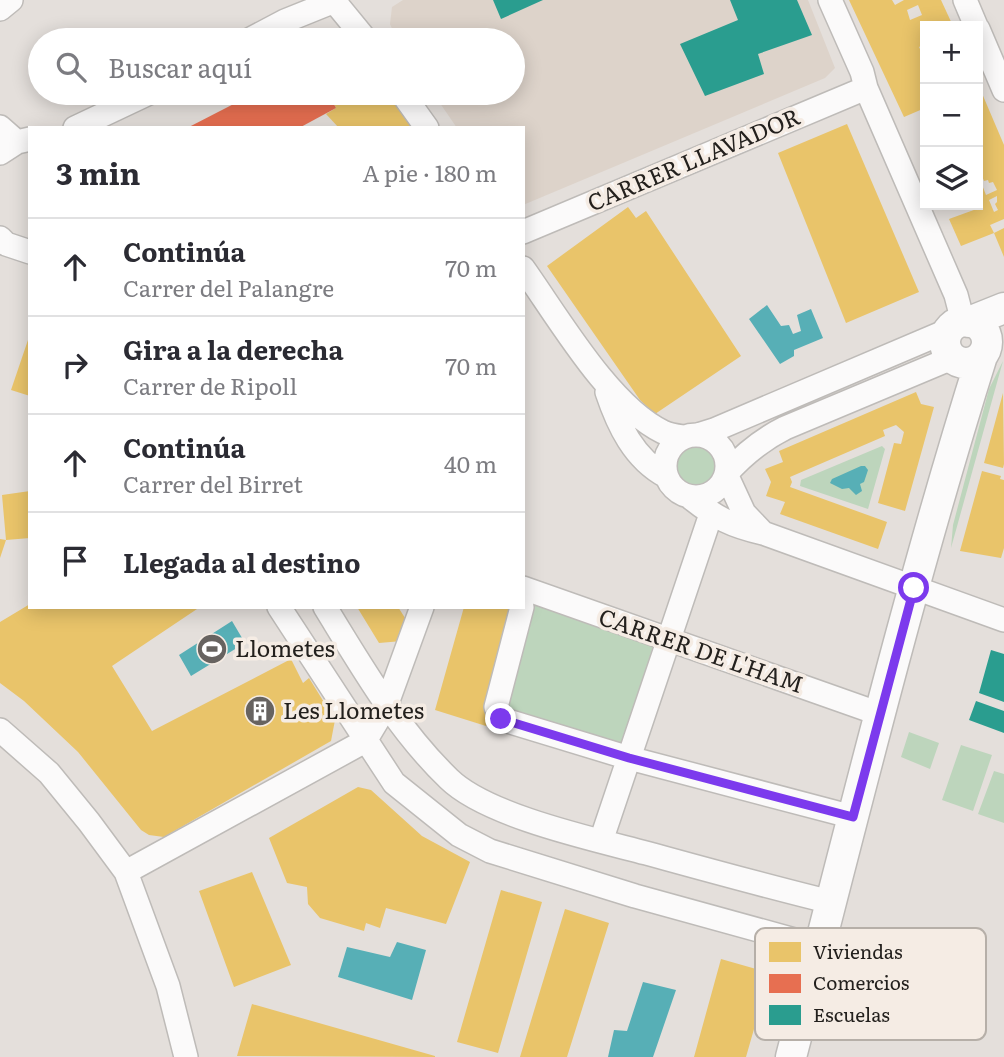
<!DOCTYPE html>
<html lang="es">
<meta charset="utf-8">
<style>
:root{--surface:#fff;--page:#f2f2f3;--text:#2b2b33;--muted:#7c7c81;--line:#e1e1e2}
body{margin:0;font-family:Literata,serif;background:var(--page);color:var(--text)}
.controls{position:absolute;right:21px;top:21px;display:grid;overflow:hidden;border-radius:0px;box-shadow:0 4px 18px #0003}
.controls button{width:63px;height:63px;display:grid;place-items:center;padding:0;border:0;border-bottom:2px solid var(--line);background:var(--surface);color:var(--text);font:35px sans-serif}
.stop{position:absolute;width:21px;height:21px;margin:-16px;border:5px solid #7c3aed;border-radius:50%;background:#fff}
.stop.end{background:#7c3aed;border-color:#fff;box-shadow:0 2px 7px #0008}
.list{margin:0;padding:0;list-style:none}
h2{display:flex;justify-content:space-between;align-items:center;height:91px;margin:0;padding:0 28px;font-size:30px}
h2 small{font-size:23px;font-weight:400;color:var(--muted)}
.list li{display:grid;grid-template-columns:46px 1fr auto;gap:21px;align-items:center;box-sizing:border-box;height:98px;padding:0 28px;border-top:2px solid var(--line)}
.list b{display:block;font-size:26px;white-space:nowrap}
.list p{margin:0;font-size:23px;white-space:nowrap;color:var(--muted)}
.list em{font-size:23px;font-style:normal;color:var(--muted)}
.icon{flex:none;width:38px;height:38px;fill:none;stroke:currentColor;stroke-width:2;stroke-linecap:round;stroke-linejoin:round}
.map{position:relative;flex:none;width:1004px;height:1057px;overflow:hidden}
.search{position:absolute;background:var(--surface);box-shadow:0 4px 18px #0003;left:28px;top:28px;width:497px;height:77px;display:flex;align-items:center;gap:18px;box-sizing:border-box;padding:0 24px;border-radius:38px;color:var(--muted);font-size:26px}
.panel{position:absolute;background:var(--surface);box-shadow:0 4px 18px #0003;left:28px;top:126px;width:497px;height:483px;border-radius:0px}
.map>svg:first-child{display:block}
</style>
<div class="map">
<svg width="1004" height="1057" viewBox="0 0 1004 1057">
<rect width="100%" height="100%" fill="#e4dfdb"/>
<path fill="#ddd3ca" d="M403,0H808L835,68L825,78L523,205V128H457L433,93H513V40H397L390,24L392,7Z"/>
<path fill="#bdd5bc" d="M1003,361L951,548L953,525L989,389Z
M676 467a21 21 0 1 1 42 0a21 21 0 1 1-42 0Z
M882,446L885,449L868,509L800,486L801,480Z
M530,600L653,646L622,747L510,714L502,705Z
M909,732L939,743L930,769L901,757Z
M961,745L992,755L973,811L942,800Z
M994,771L1004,774V823L978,814Z"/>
<path fill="#57afb6" d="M767,305L781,326L789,325L793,334L801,331L797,315L811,309L823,338L794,350V356L780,364L749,319Z
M861,466H865L868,470L864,482L860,484L862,491L856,495L849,488L842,489L830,483L832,479Z
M232,621L245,643L191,676L179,655Z
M397,942L426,950L412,1000L338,977L347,947L390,957Z
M643,982L676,990L653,1057H608L614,1030L627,1031Z"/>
<path fill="#e9c46a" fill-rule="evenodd" d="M849,0H892L895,5L904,0H941L953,26H925V44L919,47L923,55L925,54V108L904,117ZM918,5L922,15L910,20L907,10Z
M978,84L1004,145V219L990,225L994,233L1004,228V257L994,233L961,246L949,219L982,207L978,196V157L982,155L978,145ZM982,176L984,181L988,180L989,183L993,182L997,190L986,195L979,177ZM997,196V202L995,204L998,210L994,212L989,200Z
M328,93H390L416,128H339L326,114L336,108Z
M847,124L919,292L846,323L778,153Z
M628,207L636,218L646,211L741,356L655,414L640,400L547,266Z
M29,337H30V396L11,390Z
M916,392L921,404L934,407L905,511L878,503L894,443L901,444L904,432L896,425L883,430L885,436L790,477L792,482L790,487L887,522L878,549L780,514L785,502L766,496L771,482L765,469L783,462L779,451Z
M1003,393L1004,464L1003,468L984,463Z
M982,471L1001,476L1000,479L1004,480V548L1001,558L960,551Z
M30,491V538L6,540L2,495Z
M0,539L6,540L0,558Z
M30,604V607H200L112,666L152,731L291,659L303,683L309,678L335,720L331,741L164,837L149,835L141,830L78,752L24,701L0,683V622Z
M357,607H398L407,621L402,641L379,643Z
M464,607H511L514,612L486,726L435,710Z
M358,787L371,790L422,836L470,862L446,924L386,908L380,928L366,923L364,931L320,918L308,904L307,887L287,883L269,838Z
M252,872L291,965L234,987L199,891Z
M501,890L542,902L498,1053L457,1042Z
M565,909L609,923L567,1057H520Z
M721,959L770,973L746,1057H694Z
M252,1004L435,1056V1057L237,1056Z"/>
<path fill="#e76f51" d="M255,93H328L336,108L299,128H187Z"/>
<path fill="#2a9d8f" d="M493,0H543L501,19Z
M730,0H797L812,35L758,54L764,74L705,96L680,44L738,20Z
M991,650L1004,654V702L979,693Z
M976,701L1004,711V733L969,720Z"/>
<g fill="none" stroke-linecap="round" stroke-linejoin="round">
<g stroke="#bebbb8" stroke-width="26">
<path id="minor" d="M830,0L862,72L866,88L956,295L963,322
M965,0L976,26
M334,1L366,40
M0,9L11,0
M978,29L1004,90
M249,40L285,21L337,0
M402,93L427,128
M0,127L17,142
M75,128L149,93
M0,153L17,142L30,139
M523,232L866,88
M0,238L6,244L30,252
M523,268C558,317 609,406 663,432C669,435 677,436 684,437
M607,392C618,425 634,459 666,476
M665 466a31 31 0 1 1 62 0a31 31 0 1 1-62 0Z
M698,435L714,430L949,330
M726,474C744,454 761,440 785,428L952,358
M726,474L744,513L763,533
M691,498C716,518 732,526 763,533L1004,620
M523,588L880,714
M279,607L394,783L459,835L490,851L635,896L820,947
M325,607C362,667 398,730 449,779C487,816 593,839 646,853C708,870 769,887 831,902
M522,607L496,707L501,719L629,758L853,817
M0,730L49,773L89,822L126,872L168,986L186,1057
M601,841L711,514
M126,872L365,741L386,706L422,607"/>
</g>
<g stroke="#bebbb8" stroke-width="33">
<path id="tertiary" d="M945 342a21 21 0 1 1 42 0a21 21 0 1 1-42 0Z
M969,322L1004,308
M791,1057C852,823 909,587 982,356"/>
</g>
<use href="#minor" stroke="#fbfafa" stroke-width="23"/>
<use href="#tertiary" stroke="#fbfafa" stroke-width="30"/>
</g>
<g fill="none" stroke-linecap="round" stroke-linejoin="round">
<path stroke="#7c3aed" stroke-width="9" d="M501,719L629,758L853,817L914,588"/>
</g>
<defs>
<g id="stadium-disc" transform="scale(1.575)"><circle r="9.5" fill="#676360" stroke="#f5ece4"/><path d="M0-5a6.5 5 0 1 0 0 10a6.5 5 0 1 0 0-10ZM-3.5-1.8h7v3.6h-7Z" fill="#fff"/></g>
<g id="building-disc" transform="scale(1.575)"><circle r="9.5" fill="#676360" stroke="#f5ece4"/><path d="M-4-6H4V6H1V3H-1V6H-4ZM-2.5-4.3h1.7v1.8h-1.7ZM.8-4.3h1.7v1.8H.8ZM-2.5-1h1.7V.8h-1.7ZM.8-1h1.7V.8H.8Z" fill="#fff"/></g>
</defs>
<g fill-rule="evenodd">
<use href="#stadium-disc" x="212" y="649"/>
<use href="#building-disc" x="260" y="711"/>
</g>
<g text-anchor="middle" stroke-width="7" stroke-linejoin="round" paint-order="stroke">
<g font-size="23" fill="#23201d" stroke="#f5ece4">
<text transform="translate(694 160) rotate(-23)" y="8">CARRER LLAVADOR</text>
<text transform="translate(701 651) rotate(19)" y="8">CARRER DE L'HAM</text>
</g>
<g font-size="23" fill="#23201d" stroke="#f5ece4" text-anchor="start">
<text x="235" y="657">Llometes</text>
<text x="283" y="719">Les Llometes</text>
</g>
</g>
<rect x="755" y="928" width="231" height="112" rx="10" fill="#f5ece4" stroke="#b6afa8" stroke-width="2"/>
<rect x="769" y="942" width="32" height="20" fill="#e9c46a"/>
<rect x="769" y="974" width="32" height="19" fill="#e76f51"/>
<rect x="769" y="1005" width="32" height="20" fill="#2a9d8f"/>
<g font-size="19" fill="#23201d">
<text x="813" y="959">Viviendas</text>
<text x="813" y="990">Comercios</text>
<text x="813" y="1022">Escuelas</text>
</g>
</svg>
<div class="controls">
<button>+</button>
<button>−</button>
<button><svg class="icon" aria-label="layers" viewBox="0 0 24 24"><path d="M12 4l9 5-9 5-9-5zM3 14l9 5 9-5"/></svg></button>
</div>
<div class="stop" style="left:914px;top:588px"></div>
<div class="stop end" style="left:501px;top:719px"></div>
<div class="search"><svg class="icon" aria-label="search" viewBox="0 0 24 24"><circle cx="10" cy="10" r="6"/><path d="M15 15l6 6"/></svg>Buscar aquí</div>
<section class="panel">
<h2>3 min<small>A pie · 180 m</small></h2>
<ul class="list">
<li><svg class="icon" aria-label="ahead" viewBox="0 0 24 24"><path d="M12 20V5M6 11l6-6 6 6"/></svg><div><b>Continúa</b><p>Carrer del Palangre</p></div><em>70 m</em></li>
<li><svg class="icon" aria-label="right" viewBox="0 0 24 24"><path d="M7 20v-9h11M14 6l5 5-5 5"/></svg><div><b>Gira a la derecha</b><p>Carrer de Ripoll</p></div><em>70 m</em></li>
<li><svg class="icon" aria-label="ahead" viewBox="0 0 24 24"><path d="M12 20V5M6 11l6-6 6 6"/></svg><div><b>Continúa</b><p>Carrer del Birret</p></div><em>40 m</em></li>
<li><svg class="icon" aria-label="arrive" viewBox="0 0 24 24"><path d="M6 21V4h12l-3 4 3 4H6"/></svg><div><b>Llegada al destino</b></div></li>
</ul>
</section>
</div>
